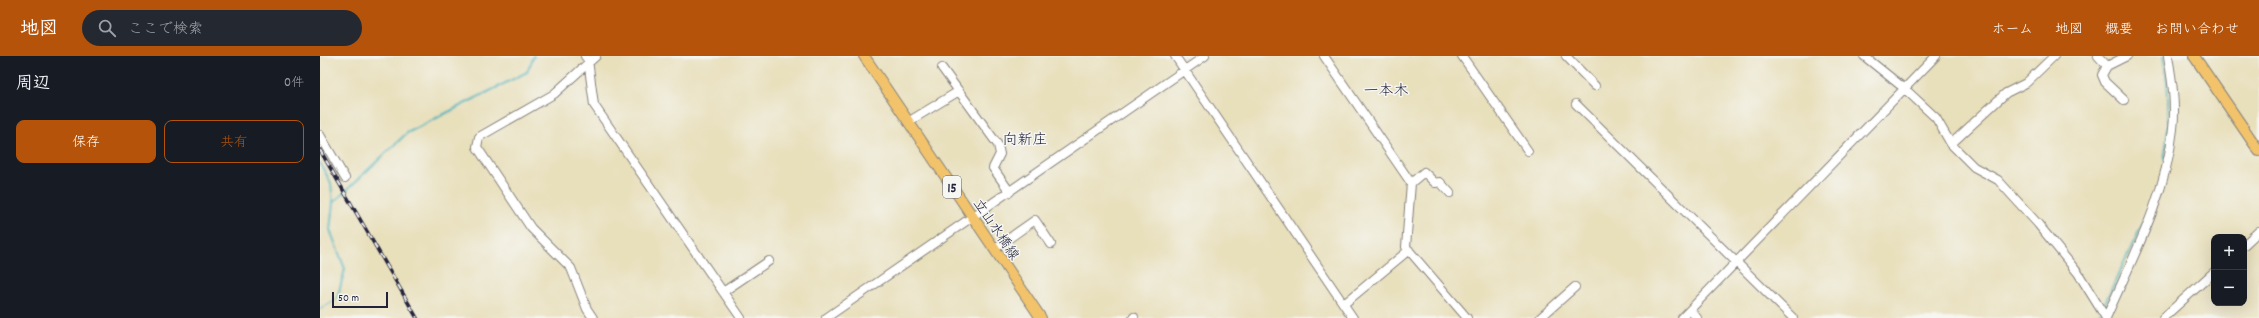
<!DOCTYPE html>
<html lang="ja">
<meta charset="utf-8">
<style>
:root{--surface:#171b24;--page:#242831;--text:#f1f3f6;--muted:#9ea1a6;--line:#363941;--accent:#b45309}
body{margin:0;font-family:Dekko,"Klee One",sans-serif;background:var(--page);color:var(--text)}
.controls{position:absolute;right:12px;bottom:12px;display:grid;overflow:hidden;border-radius:8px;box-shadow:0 4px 16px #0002}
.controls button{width:36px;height:36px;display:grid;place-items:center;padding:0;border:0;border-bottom:1px solid var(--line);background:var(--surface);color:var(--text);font:20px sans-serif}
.scale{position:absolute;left:12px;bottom:10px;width:56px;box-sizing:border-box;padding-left:4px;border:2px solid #22223b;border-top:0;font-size:11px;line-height:14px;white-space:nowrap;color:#22223b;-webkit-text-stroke:3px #f6f6f2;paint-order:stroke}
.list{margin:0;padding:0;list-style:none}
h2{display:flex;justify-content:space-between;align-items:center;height:52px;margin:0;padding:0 16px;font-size:17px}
h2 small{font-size:13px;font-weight:400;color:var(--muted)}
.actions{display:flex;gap:8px;padding:12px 16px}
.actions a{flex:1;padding:9px 0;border:1px solid var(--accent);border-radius:8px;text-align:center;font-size:14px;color:var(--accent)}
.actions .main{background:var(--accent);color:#fff}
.icon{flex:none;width:22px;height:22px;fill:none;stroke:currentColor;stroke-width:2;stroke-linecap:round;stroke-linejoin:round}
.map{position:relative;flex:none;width:1939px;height:262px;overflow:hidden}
header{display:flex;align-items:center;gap:24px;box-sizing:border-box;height:56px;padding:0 20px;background:var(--accent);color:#fff}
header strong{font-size:19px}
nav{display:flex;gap:22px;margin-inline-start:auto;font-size:14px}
.search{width:280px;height:36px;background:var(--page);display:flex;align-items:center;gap:10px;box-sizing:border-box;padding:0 14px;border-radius:22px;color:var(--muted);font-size:15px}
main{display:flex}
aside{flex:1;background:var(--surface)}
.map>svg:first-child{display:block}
</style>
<header>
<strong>地図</strong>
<div class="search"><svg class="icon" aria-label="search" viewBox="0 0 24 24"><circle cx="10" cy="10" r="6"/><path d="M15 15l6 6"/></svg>ここで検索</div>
<nav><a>ホーム</a><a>地図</a><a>概要</a><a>お問い合わせ</a></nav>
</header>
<main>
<aside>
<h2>周辺<small>0件</small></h2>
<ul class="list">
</ul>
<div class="actions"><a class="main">保存</a><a>共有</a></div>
</aside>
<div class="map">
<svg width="1939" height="262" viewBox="0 0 1939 262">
<rect width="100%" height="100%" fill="#f6f6f2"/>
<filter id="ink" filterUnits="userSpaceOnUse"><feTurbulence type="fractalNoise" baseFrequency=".025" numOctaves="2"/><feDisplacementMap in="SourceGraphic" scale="8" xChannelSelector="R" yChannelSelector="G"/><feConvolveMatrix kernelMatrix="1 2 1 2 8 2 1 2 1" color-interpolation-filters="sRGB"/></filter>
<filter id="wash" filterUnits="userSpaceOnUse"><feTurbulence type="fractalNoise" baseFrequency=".012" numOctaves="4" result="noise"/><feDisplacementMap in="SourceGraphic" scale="16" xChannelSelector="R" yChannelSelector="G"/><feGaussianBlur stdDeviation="0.9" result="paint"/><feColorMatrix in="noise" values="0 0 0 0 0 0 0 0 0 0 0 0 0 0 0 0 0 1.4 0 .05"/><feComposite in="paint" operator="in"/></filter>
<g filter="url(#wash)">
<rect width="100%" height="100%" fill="#e8dfbb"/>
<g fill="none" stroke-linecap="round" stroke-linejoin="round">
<path stroke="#42b1bd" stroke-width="2" d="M1843,0C1850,35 1850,69 1844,104
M0,107L11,127L13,147
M1783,251L1830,152
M0,253L17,243L25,213L10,174L13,147L87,77L207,16L214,0
M1778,262L1780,257"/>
</g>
</g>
<g filter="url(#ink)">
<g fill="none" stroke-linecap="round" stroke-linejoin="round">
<g stroke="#85807b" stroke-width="10">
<path id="minor" d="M265,0L268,4L274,49L421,262
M855,0L1033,262
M1004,0L1091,127L1086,191L1147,262
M1142,0L1208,95
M1246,0L1275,30
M1544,0L1585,33L1616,62L1631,88L1654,111L1678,124L1718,168L1758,217L1786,262
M1778,0L1787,10L1807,0
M1787,10L1782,19L1785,26L1804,44
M622,12L678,89L680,98L673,112L690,136
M1256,48L1473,262
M588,66L639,35
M0,79L25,122
M1631,88L1686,37L1706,27L1734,0
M1091,127L1104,116L1115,127L1120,126L1130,137
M1924,189L1939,175
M674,193L715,164L731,188
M403,236L449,205
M1024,248L1089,194
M1370,254L1377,262
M273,262L267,253L251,212L211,172L157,91L159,81L234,38L276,0
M506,262L885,0
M813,262L814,261
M1220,262L1255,231
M1362,262L1616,0
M1786,262C1813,201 1846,140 1853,73C1856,49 1852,24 1848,0
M1843,262L1894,216"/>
</g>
<g stroke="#85807b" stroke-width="12">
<path id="major" d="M544,0L721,262
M1874,0L1939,95"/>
</g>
<use href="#minor" stroke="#fff" stroke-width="8"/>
<use href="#major" stroke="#f2c36a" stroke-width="10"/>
<g stroke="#22223b" stroke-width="3.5">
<path id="rail" d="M0,94L97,262"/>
</g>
<use href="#rail" stroke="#f6f6f2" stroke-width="2" stroke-dasharray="6" stroke-linecap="butt"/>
</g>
</g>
<g text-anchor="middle" stroke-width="3" stroke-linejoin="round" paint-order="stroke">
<rect fill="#f6f6f2" stroke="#626272" stroke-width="1" x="623" y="120" width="18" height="22" rx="3"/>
<g font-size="13" font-weight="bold" fill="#22223b">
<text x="632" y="136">15</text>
</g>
<g font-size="14" fill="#22223b" stroke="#f6f6f2">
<text transform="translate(677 173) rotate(56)" y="5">立山水橋線</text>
</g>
<g font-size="15" fill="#22223b" stroke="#f6f6f2">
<text x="1066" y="39">一本木</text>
<text x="705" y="88">向新庄</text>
</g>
</g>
</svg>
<div class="controls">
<button>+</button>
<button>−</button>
</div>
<div class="scale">50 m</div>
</div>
</main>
